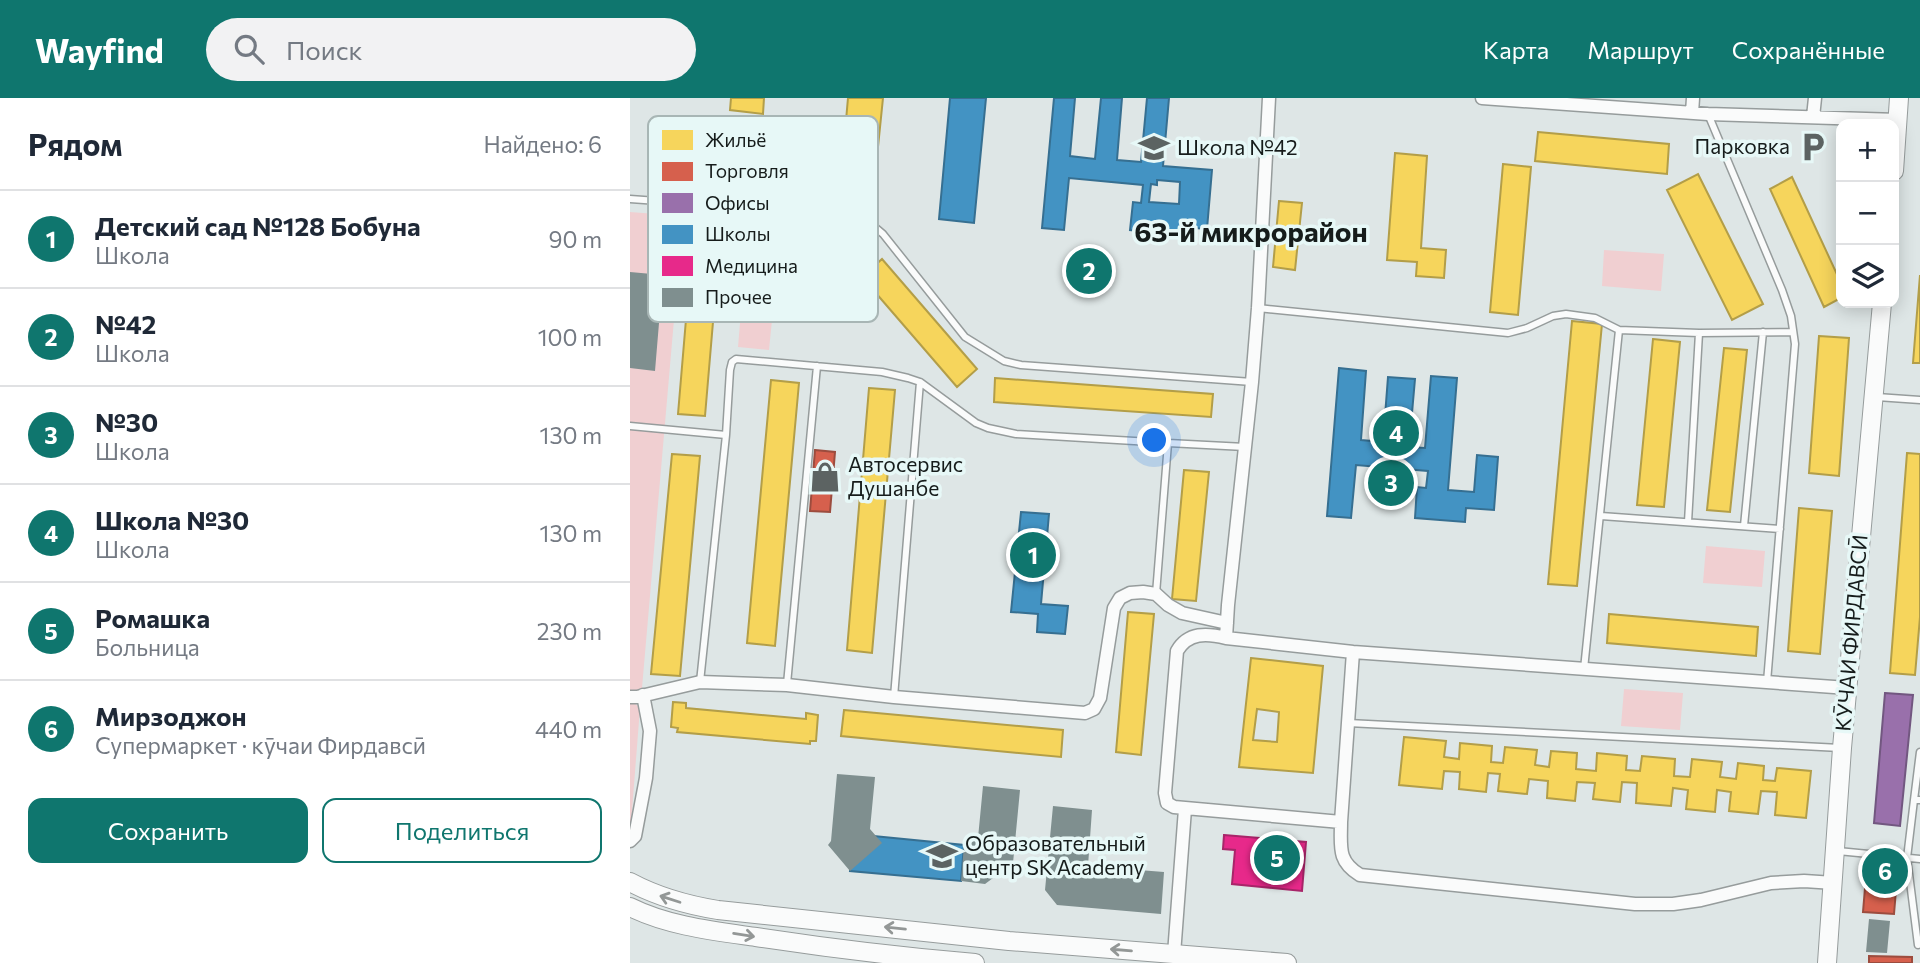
<!DOCTYPE html>
<html lang="ru">
<meta charset="utf-8">
<style>
:root{--surface:#fff;--page:#f2f2f3;--text:#1f2937;--muted:#747a83;--line:#e0e1e3;--accent:#0f766e}
body{margin:0;font-family:Commissioner,sans-serif;background:var(--page);color:var(--text)}
.controls{position:absolute;right:21px;top:21px;display:grid;overflow:hidden;border-radius:14px;box-shadow:0 4px 18px #0003}
.controls button{width:63px;height:63px;display:grid;place-items:center;padding:0;border:0;border-bottom:2px solid var(--line);background:var(--surface);color:var(--text);font:35px sans-serif}
.you{position:absolute;left:525px;top:343px;width:24px;height:24px;margin:-18px;border:5px solid #fff;border-radius:50%;background:#1a73e8;box-shadow:0 0 0 10px #1a73e833}
.badge{display:grid;place-items:center;width:46px;height:46px;border-radius:50%;background:var(--accent);color:#fff;font-size:23px;font-weight:700}
.pin{position:absolute;translate:-50% -50%;border:4px solid #fff;box-shadow:0 2px 7px #0006}
.list{margin:0;padding:0;list-style:none}
h2{display:flex;justify-content:space-between;align-items:center;height:91px;margin:0;padding:0 28px;font-size:30px}
h2 small{font-size:23px;font-weight:400;color:var(--muted)}
.list li{display:grid;grid-template-columns:46px 1fr auto;gap:21px;align-items:center;box-sizing:border-box;height:98px;padding:0 28px;border-top:2px solid var(--line)}
.list b{display:block;font-size:26px;white-space:nowrap}
.list p{margin:0;font-size:23px;white-space:nowrap;color:var(--muted)}
.list em{font-size:23px;font-style:normal;color:var(--muted)}
.actions{display:flex;gap:14px;padding:21px 28px}
.actions a{flex:1;padding:16px 0;border:2px solid var(--accent);border-radius:14px;text-align:center;font-size:24px;color:var(--accent)}
.actions .main{background:var(--accent);color:#fff}
.icon{flex:none;width:38px;height:38px;fill:none;stroke:currentColor;stroke-width:2;stroke-linecap:round;stroke-linejoin:round}
.map{position:relative;flex:none;width:1290px;height:865px;overflow:hidden}
header{display:flex;align-items:center;gap:42px;box-sizing:border-box;height:98px;padding:0 35px;background:var(--accent);color:#fff}
header strong{font-size:33px}
nav{display:flex;gap:38px;margin-inline-start:auto;font-size:24px}
.search{width:490px;height:63px;background:var(--page);display:flex;align-items:center;gap:18px;box-sizing:border-box;padding:0 24px;border-radius:38px;color:var(--muted);font-size:26px}
main{display:flex}
aside{flex:1;background:var(--surface)}
.map>svg:first-child{display:block}
</style>
<header>
<strong>Wayfind</strong>
<div class="search"><svg class="icon" aria-label="search" viewBox="0 0 24 24"><circle cx="10" cy="10" r="6"/><path d="M15 15l6 6"/></svg>Поиск</div>
<nav><a>Карта</a><a>Маршрут</a><a>Сохранённые</a></nav>
</header>
<main>
<aside>
<h2>Рядом<small>Найдено: 6</small></h2>
<ul class="list">
<li><span class="badge">1</span><div><b>Детский сад №128 Бобуна</b><p>Школа</p></div><em>90 m</em></li>
<li><span class="badge">2</span><div><b>№42</b><p>Школа</p></div><em>100 m</em></li>
<li><span class="badge">3</span><div><b>№30</b><p>Школа</p></div><em>130 m</em></li>
<li><span class="badge">4</span><div><b>Школа №30</b><p>Школа</p></div><em>130 m</em></li>
<li><span class="badge">5</span><div><b>Ромашка</b><p>Больница</p></div><em>230 m</em></li>
<li><span class="badge">6</span><div><b>Мирзоджон</b><p>Супермаркет · кӯчаи Фирдавсӣ</p></div><em>440 m</em></li>
</ul>
<div class="actions"><a class="main">Сохранить</a><a>Поделиться</a></div>
</aside>
<div class="map">
<svg width="1290" height="865" viewBox="0 0 1290 865">
<rect width="100%" height="100%" fill="#dee6e6"/>
<path fill="#f0cfd1" d="M0,114L53,118L12,590L0,594Z
M974,152L1034,156L1031,193L972,188Z
M113,189L145,192L139,252L108,249Z
M1076,448L1135,453L1132,489L1073,485Z
M994,591L1053,595L1050,632L991,628Z
M0,605H4L10,610L0,738Z"/>
<path fill="#f6d55c" stroke="#b39e48" stroke-width="2" fill-rule="evenodd" d="M101,0H134L133,16L100,12Z
M218,0H253L248,49L214,45Z
M908,34L1039,46L1037,76L905,63Z
M765,55L797,58L791,150L816,152L814,180L786,178L787,164L757,162Z
M873,66L901,69L888,217L860,214Z
M1068,76L1133,206L1102,222L1037,92Z
M1162,79L1211,185V200L1194,209L1140,91Z
M649,103L672,105L665,172L643,169Z
M252,161L347,271L327,289L232,179Z
M60,174L87,177L75,318L48,316Z
M1290,177V265H1283Z
M942,223L972,226L947,488L918,486Z
M1189,238L1219,240L1209,378L1179,375Z
M1023,241L1050,244L1034,409L1007,407Z
M1094,250L1117,252L1100,414L1077,412Z
M365,280L583,296L581,319L364,304Z
M141,282L169,285L145,548L117,545Z
M239,290L265,292L242,555L217,552Z
M1277,355L1290,356V519L1285,577L1260,575Z
M42,356L70,358L50,578L21,576Z
M554,372L579,374L566,503L542,501Z
M1169,410L1202,413L1190,556L1158,553Z
M498,514L524,516L511,657L486,654Z
M979,516L1128,529L1126,558L977,545Z
M621,560L693,568L683,675L609,669ZM627,611L649,614L647,644L623,642Z
M43,604L56,605V610L176,621V615L188,617L186,643H180V646L47,634L48,630L41,629Z
M214,612L433,632L431,659L211,638Z
M774,639L816,643L814,659L829,661L830,645L862,648L861,664L873,665L875,649L907,652L905,667L919,669L921,653L947,655L946,671L966,673L967,655L997,658L996,672L1010,673L1012,658L1045,661L1044,678L1060,679L1062,661L1092,664L1090,679L1106,681L1108,665L1134,668L1133,682L1145,683L1147,670L1181,673L1176,720L1145,717L1147,694L1131,693L1128,716L1099,713L1101,694L1087,692L1085,714L1056,711L1058,692L1043,690L1041,708L1006,705L1007,685L992,684L990,704L963,701L965,685L947,684L945,703L917,700L918,683L899,681L897,696L868,693L870,676L858,675L856,694L829,691L830,674L814,673L812,691L769,687Z"/>
<path fill="#d6604d" stroke="#9c4c3e" stroke-width="2" d="M185,352L205,354L200,414L180,413Z
M1237,766L1268,768L1264,816L1233,814Z
M1239,858L1282,859V865H1239Z"/>
<path fill="#9970ab" stroke="#725780" stroke-width="2" d="M1255,595L1283,597L1270,728L1244,725Z"/>
<path fill="#4393c3" stroke="#366f91" stroke-width="2" fill-rule="evenodd" d="M320,0H356L344,125L309,121Z
M424,0H445L440,58L465,61L471,0H492L487,62L511,64L517,0H539L533,68L582,72L577,131L550,129V137L500,132L503,104L511,105L513,87L439,80L434,132L412,130ZM527,82L550,84L549,106L519,104L521,86L527,87Z
M709,270L736,273L731,342L753,344L758,279L785,281L779,349L795,350L801,278L827,280L818,392L844,394L847,357L868,359L864,412L836,410L835,424L785,420L787,389L796,390L798,373L726,367L721,420L697,418Z
M391,414L419,416L411,506L438,508L435,536L407,534L408,516L381,514Z
M223,736L334,747L331,783L220,773Z"/>
<path fill="#e7298a" stroke="#a82569" stroke-width="2" d="M594,737L676,744L672,793L602,786L605,752L593,751Z"/>
<path fill="#7f8f8f" d="M0,174L33,177L25,273L0,270Z
M207,676L245,679L240,731L252,745L220,773L198,747L201,743Z
M353,688L390,692L383,765L355,786L331,783L334,747H338L348,740Z
M423,708L462,712L458,768L534,774L531,816L427,807L415,792Z
M1239,821L1260,823L1257,855L1236,854Z"/>
<g fill="none" stroke-linecap="round" stroke-linejoin="round">
<g stroke="#969c9c" stroke-width="9">
<path id="lane" d="M1078,16L1152,192L1161,218L1165,246L1137,584
M0,101L208,116L240,125L253,136L335,239L374,263L391,267L622,284
M628,210L878,235L897,230L923,218L936,216L965,220L989,232L1069,235L1163,234
M1247,299L1290,302
M0,328L96,337
M971,418L1150,431
M1058,424L1069,235
M1114,428L1133,234
M526,496L538,345L615,349
M954,571L989,232
M70,584L96,337L100,272L102,264L106,261L252,274L278,280L290,284L346,325L358,330L386,336L538,345
M157,586L187,268
M264,599L290,284
M718,625L1210,650
M1290,654L1284,702H1290
M1284,702L1277,760L1288,847
M1208,753L1290,761"/>
</g>
<g stroke="#969c9c" stroke-width="15">
<path id="street" d="M639,0L628,210L622,284L598,507L596,540L723,554L1218,590
M852,0L1078,16L1268,22
M1062,15L1063,0
M1183,19L1185,0
M596,540C577,535 558,534 547,553L535,695L537,705L544,709L711,724C711,749 707,763 730,777L1005,806H1043L1071,802L1141,785L1174,783L1204,785
M0,599H7L70,584L157,587L264,599L455,615L464,611L470,600L484,510L490,500L500,495L513,494L526,496L538,507L552,515L597,525
M711,724L723,554
M0,743L5,738L16,680L20,633L13,597
M544,856L555,711"/>
</g>
<g stroke="#969c9c" stroke-width="20">
<path id="secondary" d="M1264,73L1269,0
M0,784C28,799 57,807 88,812L379,843L657,865
M0,809C38,828 84,833 126,839C198,850 272,859 345,865
M1197,865L1212,650L1252,205"/>
</g>
<use href="#lane" stroke="#fafbfb" stroke-width="6"/>
<use href="#street" stroke="#fafbfb" stroke-width="12"/>
<use href="#secondary" stroke="#fafbfb" stroke-width="18"/>
</g>
<defs><path id="oneway-shaft" d="M-6 0H5M1.5-3L5.5 0L1.5 3" fill="none" stroke-width="1.6" stroke-linecap="round" stroke-linejoin="round" transform="scale(1.75)"/></defs>
<g stroke="#939796">
<use href="#oneway-shaft" transform="translate(40 801) rotate(-162)"/>
<use href="#oneway-shaft" transform="translate(265 830) rotate(-174)"/>
<use href="#oneway-shaft" transform="translate(114 837) rotate(9)"/>
<use href="#oneway-shaft" transform="translate(491 852) rotate(-175)"/>
</g>
<defs>
<g id="parking-bare" transform="scale(2.415)"><path d="M-3.5-5.5H1a3.5 3.5 0 0 1 0 7H-1V5.5H-3.5ZM-1-3.4V-.6H.8a1.4 1.4 0 0 0 0-2.8Z" fill="#5c6362" stroke="#e7f8f7" stroke-width="2.5" paint-order="stroke"/></g>
<g id="school-bare" transform="scale(2.415)"><path d="M0-5L7-2L0 1L-7-2ZM-4 1L0 2.5L4 1V4Q0 6-4 4Z" fill="#5c6362" stroke="#e7f8f7" stroke-width="2.5" paint-order="stroke"/></g>
<g id="shop-bare" transform="scale(2.415)"><path d="M-5-2.5h2.3a2.7 3.5 0 0 1 5.4 0H5L5.5 6h-11ZM-1.5-2.5h3a1.5 2.3 0 0 0-3 0Z" fill="#5c6362" stroke="#e7f8f7" stroke-width="2.5" paint-order="stroke"/></g>
<g id="university-bare" transform="scale(2.415)"><path d="M0-5L7-2L0 1L-7-2ZM-4 1L0 2.5L4 1V4Q0 6-4 4Z" fill="#5c6362" stroke="#e7f8f7" stroke-width="2.5" paint-order="stroke"/></g>
</defs>
<g fill-rule="evenodd">
<use href="#parking-bare" x="1183" y="49"/>
<use href="#school-bare" x="524" y="50"/>
<use href="#shop-bare" x="195" y="379"/>
<use href="#university-bare" x="312" y="758"/>
</g>
<g text-anchor="middle" stroke-width="7" stroke-linejoin="round" paint-order="stroke">
<g font-size="21" fill="#161c1b" stroke="#e7f8f7" text-anchor="start">
<text x="1160" y="56" text-anchor="end">Парковка</text>
<text x="547" y="57">Школа №42</text>
<text x="218" y="374">Автосервис<tspan x="218" dy="24">Душанбе</tspan></text>
<text x="335" y="753">Образовательный<tspan x="335" dy="24">центр SK Academy</tspan></text>
</g>
<g font-size="21" fill="#161c1b" stroke="#e7f8f7">
<text transform="translate(1222 535) rotate(-85)" y="7">КӮЧАИ ФИРДАВСӢ</text>
</g>
<g font-size="28" font-weight="bold" fill="#161c1b" stroke="#e7f8f7">
<text x="621" y="144">63-й микрорайон</text>
</g>
</g>
<rect x="18" y="18" width="230" height="206" rx="10" fill="#e7f8f7" stroke="#a8b6b5" stroke-width="2"/>
<rect x="32" y="32" width="31" height="20" fill="#f6d55c"/>
<rect x="32" y="64" width="31" height="19" fill="#d6604d"/>
<rect x="32" y="95" width="31" height="20" fill="#9970ab"/>
<rect x="32" y="127" width="31" height="19" fill="#4393c3"/>
<rect x="32" y="158" width="31" height="20" fill="#e7298a"/>
<rect x="32" y="190" width="31" height="19" fill="#7f8f8f"/>
<g font-size="19" fill="#161c1b">
<text x="75" y="49">Жильё</text>
<text x="75" y="80">Торговля</text>
<text x="75" y="112">Офисы</text>
<text x="75" y="143">Школы</text>
<text x="75" y="175">Медицина</text>
<text x="75" y="206">Прочее</text>
</g>
</svg>
<div class="controls">
<button>+</button>
<button>−</button>
<button><svg class="icon" aria-label="layers" viewBox="0 0 24 24"><path d="M12 4l9 5-9 5-9-5zM3 14l9 5 9-5"/></svg></button>
</div>
<div class="you"></div>
<div class="pin badge" style="left:403px;top:457px">1</div>
<div class="pin badge" style="left:459px;top:173px">2</div>
<div class="pin badge" style="left:761px;top:385px">3</div>
<div class="pin badge" style="left:766px;top:335px">4</div>
<div class="pin badge" style="left:647px;top:760px">5</div>
<div class="pin badge" style="left:1255px;top:773px">6</div>
</div>
</main>
